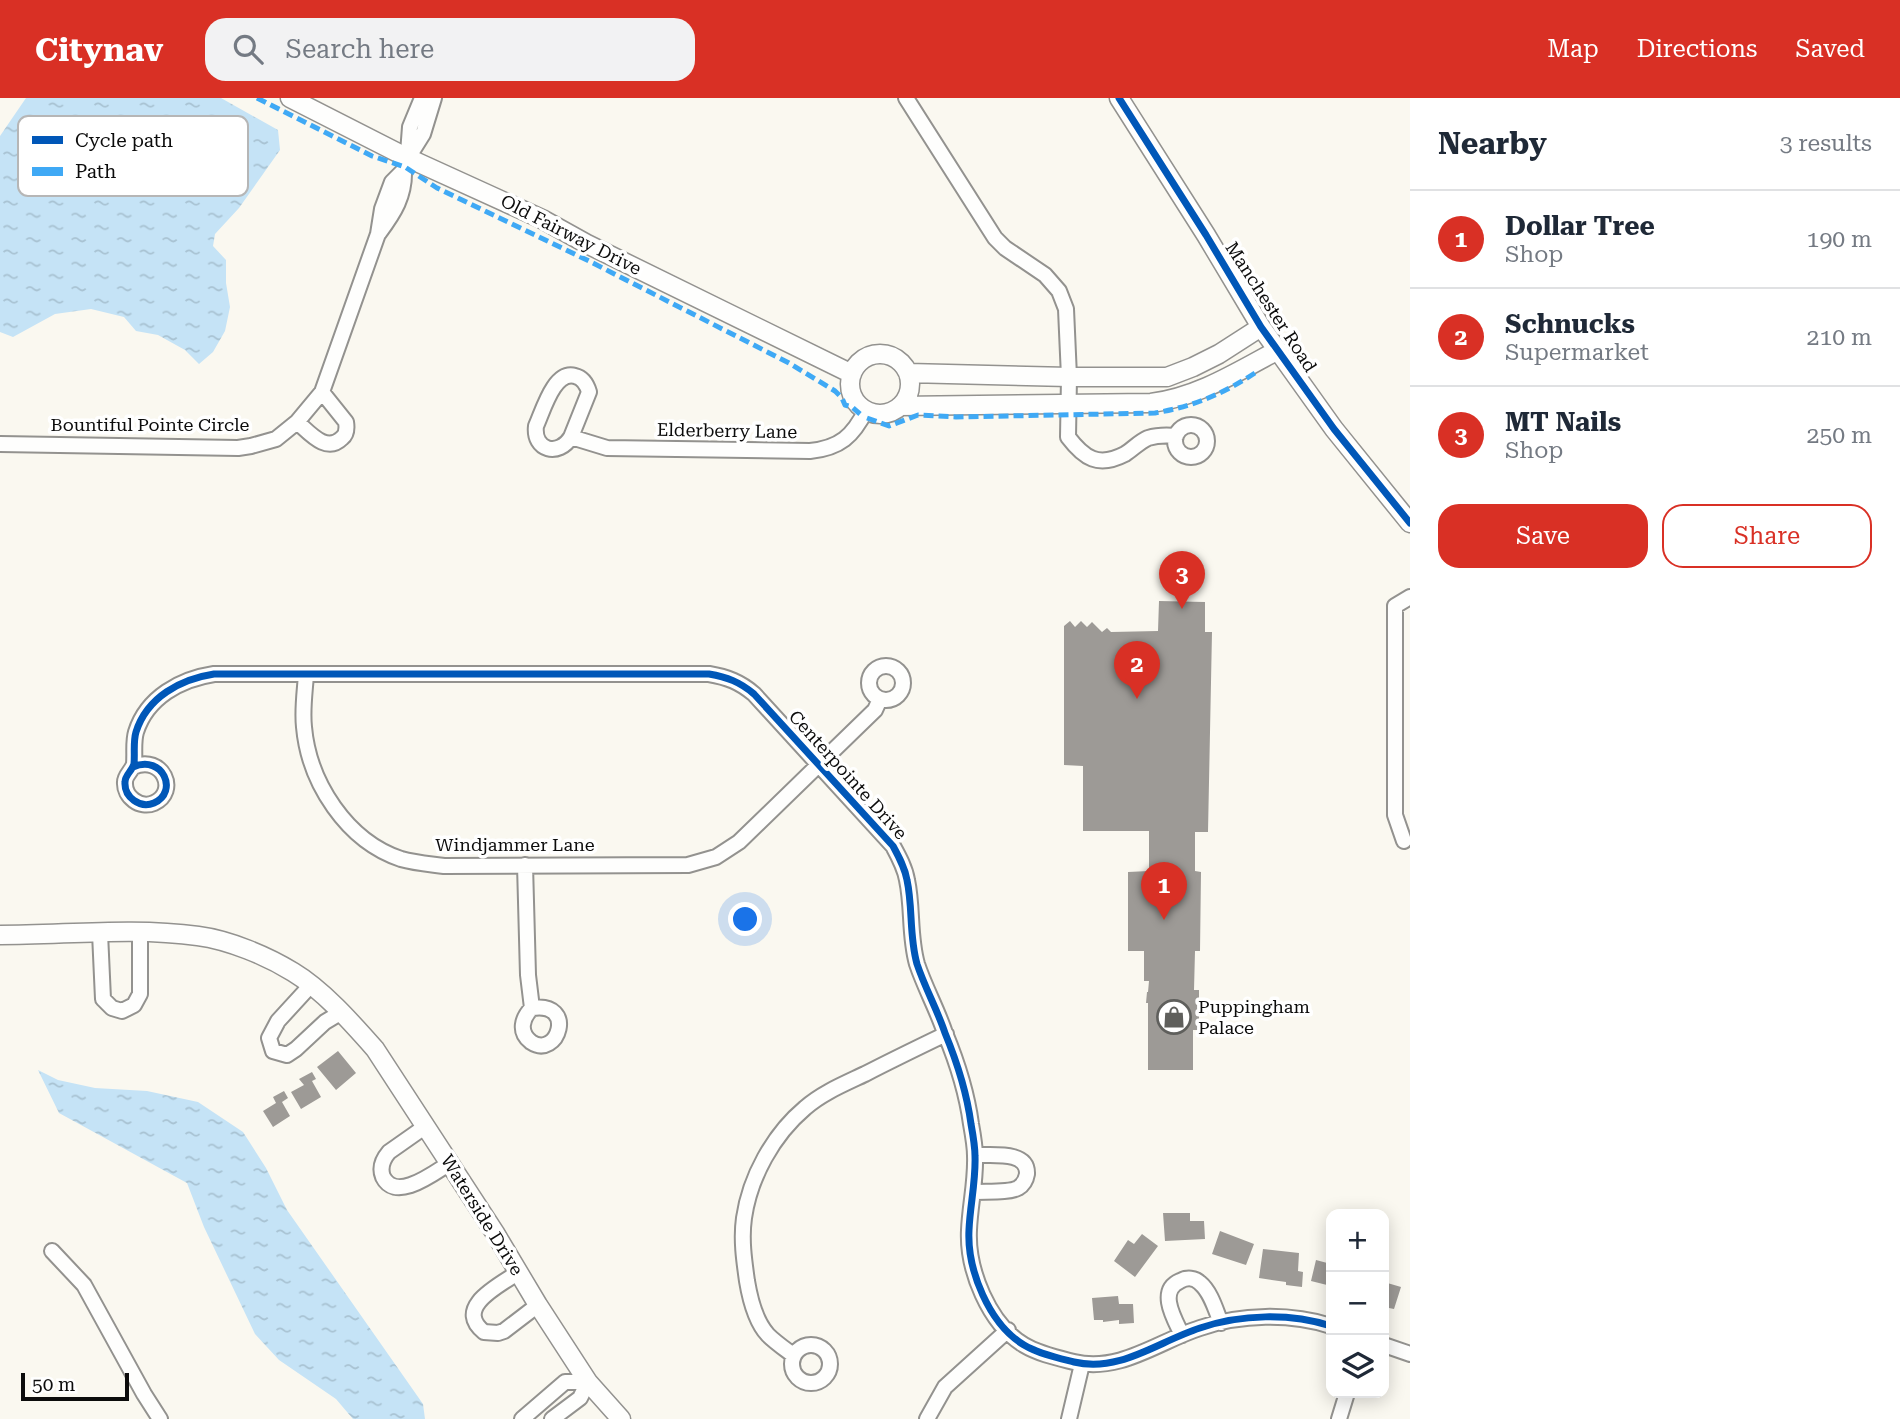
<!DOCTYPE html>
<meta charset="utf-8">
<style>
:root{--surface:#fff;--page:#f2f2f3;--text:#1f2937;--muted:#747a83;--line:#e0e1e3;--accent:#d93025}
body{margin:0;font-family:"Roboto Serif",serif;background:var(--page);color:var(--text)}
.controls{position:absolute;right:21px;bottom:21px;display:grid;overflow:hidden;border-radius:14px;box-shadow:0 4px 18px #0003}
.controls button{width:63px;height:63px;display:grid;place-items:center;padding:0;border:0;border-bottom:2px solid var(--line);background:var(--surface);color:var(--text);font:35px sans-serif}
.scale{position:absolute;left:21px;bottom:18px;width:108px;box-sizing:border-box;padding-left:7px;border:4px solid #0c0c0c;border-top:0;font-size:19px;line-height:24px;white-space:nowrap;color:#0c0c0c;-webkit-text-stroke:5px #fff;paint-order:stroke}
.you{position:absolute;left:746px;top:822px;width:24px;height:24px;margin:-18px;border:5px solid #fff;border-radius:50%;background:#1a73e8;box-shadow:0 0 0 10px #1a73e833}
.badge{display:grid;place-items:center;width:46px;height:46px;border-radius:50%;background:var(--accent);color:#fff;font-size:23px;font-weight:700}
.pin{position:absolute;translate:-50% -58px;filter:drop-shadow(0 2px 4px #0008)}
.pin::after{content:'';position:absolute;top:37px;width:24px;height:21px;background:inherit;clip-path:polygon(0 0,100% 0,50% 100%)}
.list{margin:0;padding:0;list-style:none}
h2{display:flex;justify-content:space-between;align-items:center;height:91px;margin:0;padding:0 28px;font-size:30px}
h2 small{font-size:23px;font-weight:400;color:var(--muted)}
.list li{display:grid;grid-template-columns:46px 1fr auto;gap:21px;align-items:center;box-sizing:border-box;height:98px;padding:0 28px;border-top:2px solid var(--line)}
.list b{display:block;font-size:26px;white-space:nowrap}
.list p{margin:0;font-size:23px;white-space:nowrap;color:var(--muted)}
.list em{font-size:23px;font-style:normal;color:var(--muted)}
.actions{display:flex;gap:14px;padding:21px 28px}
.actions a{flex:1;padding:16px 0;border:2px solid var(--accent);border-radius:21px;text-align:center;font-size:24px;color:var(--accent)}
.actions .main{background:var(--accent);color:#fff}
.icon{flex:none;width:38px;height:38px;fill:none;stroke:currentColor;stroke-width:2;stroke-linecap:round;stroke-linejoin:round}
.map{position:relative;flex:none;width:1410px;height:1321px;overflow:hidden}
header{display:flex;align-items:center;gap:42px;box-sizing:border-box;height:98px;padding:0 35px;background:var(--accent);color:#fff}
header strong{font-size:33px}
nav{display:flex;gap:38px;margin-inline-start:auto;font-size:24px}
.search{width:490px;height:63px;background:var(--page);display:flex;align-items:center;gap:18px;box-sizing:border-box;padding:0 24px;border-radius:21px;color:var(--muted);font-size:26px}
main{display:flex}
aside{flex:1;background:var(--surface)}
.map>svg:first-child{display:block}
</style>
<header>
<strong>Citynav</strong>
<div class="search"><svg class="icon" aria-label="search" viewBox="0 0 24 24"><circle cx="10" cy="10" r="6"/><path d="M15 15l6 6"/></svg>Search here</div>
<nav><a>Map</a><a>Directions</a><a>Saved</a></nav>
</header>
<main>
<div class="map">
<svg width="1410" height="1321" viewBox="0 0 1410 1321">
<defs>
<pattern id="water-ripples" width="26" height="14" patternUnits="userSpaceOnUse" patternTransform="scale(1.75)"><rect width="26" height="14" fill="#c5e3f6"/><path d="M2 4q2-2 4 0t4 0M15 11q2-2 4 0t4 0" fill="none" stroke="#a8c2d2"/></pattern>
</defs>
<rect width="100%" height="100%" fill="#faf8f0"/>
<path fill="url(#water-ripples)" d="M26,0H221L278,32L280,52L239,110L215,136L213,148L226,162V185L230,209L225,233L213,254L199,266L185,252L158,237L136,233L124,219L91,211L55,216L13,239L0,234V38Z
M38,972L58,982L95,990L147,993L198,1004L243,1034L266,1070L287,1112L423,1306L425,1321H353L336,1301L279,1262L255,1236L204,1129L187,1085L59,1015Z"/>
<path fill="#9d9a96" d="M1159,503L1205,504V534H1212L1208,734H1195V773L1201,774L1200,853H1195L1194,892H1199V932H1193V972H1148V905H1146L1147,894H1148L1149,883H1144V853H1128V774L1149,773V733H1083V668L1064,667V528L1070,523L1075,529L1081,523L1087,529L1092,524L1102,534L1107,530L1111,534L1158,533Z
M338,953L356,975L336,992L317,969Z
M312,974L316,981L312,983L321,999L301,1011L291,994L304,987L299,981Z
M284,993L288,1000L282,1004L290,1018L273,1029L263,1013L276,1005L273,999Z
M1163,1115H1190V1123H1204L1205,1141L1165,1143Z
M1220,1133L1254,1146L1246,1167L1212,1156Z
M1142,1136L1158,1148L1135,1179L1114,1163L1128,1142L1134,1146Z
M1263,1151L1299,1155L1298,1173L1303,1174L1302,1189L1286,1187V1184L1259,1180Z
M1316,1162L1331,1166V1188L1311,1183Z
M1384,1184L1401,1189L1394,1211L1384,1209Z
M1118,1198L1119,1206H1133L1134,1225L1119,1226V1222L1103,1224V1222H1094L1092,1200Z"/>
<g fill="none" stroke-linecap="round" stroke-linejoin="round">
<g stroke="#93928f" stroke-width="18">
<path id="minor" d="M906,0L995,140L1005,150L1045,177L1059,193L1066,211L1069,279L1068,339C1084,360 1098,370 1125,356C1133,351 1139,344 1148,340C1158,337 1166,337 1176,338
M408,55L410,29L422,0
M379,135C394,115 405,98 404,72
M297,324C309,334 326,356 342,340C347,336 347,330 346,324L322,294
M1175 343a16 16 0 1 1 32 0a16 16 0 1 1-32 0Z
M571,339C559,359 533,353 536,328C543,313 554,272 575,278C583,280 587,287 589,294L571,339L607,350L810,353C840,350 853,338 866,312
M0,346L238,350L251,348L276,341L297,324L322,294L378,136L382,111L392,84L404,72L408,60L423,36L434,0
M869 585a17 17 0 1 1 34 0a17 17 0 1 1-34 0Z
M306,576C305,593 302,611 304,629C309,685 347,743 401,761C415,765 429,766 444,768L688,767L716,759L739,744L875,612L880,601
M133,669C163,656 179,694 154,705C140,711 124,699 125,684C125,677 132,673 134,666C135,655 133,644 136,634C147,599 181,581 214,576H709C727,579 740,584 754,596L893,748C899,759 905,770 907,782C913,810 909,838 917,866C925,890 937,911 945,935C957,964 967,996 971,1026C973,1037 975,1048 975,1058C976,1083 970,1107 969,1132C967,1172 989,1226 1024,1247C1039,1256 1058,1260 1074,1264C1120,1275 1159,1243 1200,1230C1241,1216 1290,1215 1331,1228
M1404,743L1395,717V508L1410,499
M525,767L528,877L532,910C522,920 518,934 531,944C558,962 577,903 532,910
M100,835L103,901L112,910L122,913L134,907L140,896V834
M311,887L278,923L269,940L273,953L287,957L296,951L325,924L340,915
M426,1028L389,1054C383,1061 379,1069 383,1079C396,1105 435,1074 450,1065
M973,1094C984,1093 1009,1095 1018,1090C1023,1087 1026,1082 1027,1076C1028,1052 991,1058 975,1057
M52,1153L84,1187L144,1296L160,1321
M519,1174C500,1187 453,1209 484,1234L498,1235L504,1233L538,1207
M1182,1237C1175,1222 1157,1193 1180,1183C1187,1179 1195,1180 1200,1185C1211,1194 1216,1213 1221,1225
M792 1266a19 19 0 1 1 38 0a19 19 0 1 1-38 0Z
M1384,1247L1410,1256
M793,1257C785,1251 775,1244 768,1237C755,1223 750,1201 747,1183C744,1162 741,1141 744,1120C750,1079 773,1037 805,1010C822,995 844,986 865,976C892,962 919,949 946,936
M522,1321L565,1284H588L580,1300L552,1321
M927,1321L945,1289L1008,1232
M1069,1321L1082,1266
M1339,1321L1347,1295"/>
</g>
<g stroke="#93928f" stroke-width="21">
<path id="tertiary" d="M290,0L408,60L542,121L587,146L852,276
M1119,0L1206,137L1261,229L1334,331L1410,425
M850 286a30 30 0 1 1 60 0a30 30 0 1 1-60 0Z
M908,275L1069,279H1167L1193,269L1219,256L1261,229
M900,308L1151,305C1198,299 1237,274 1278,252
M0,837C66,837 133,829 198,838C229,842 267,858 293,874C323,892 352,925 375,951L495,1135L538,1207L588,1284L621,1321"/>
</g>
<use href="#minor" stroke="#fefefd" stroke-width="14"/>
<use href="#tertiary" stroke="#fefefd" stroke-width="18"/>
<path stroke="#3fa9f5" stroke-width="5" stroke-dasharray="10 5" stroke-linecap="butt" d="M257,0L372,58L405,69L437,90L587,162L789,265L835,293L842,300L845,307L852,309L860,316
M867,320L889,328L918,317L956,319L1155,315C1195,308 1225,295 1258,273"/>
<g stroke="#fff" stroke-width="11">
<path id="cycleway" d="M1119,0L1206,137L1261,229L1334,331L1410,425
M133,669C163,656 179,694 154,705C140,711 124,699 125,684C125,677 132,673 134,666C135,655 133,644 136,634C147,599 181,581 214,576H709C727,579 740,584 754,596L893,748C899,759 905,770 907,782C913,810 909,838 917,866C925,890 937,911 945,935C957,964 967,996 971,1026C973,1037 975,1048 975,1058C976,1083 970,1107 969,1132C967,1172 989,1226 1024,1247C1039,1256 1058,1260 1074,1264C1120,1275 1159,1243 1200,1230C1241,1216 1290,1215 1331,1228"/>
</g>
<use href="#cycleway" stroke="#0057b8" stroke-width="7"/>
</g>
<defs>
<g id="shop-ring" transform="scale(1.75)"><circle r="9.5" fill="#fff" stroke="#5f5f5c" stroke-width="1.5"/><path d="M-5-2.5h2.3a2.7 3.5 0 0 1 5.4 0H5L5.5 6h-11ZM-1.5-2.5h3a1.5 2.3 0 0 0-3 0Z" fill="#5f5f5c"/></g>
</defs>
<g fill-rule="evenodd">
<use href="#shop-ring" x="1174" y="919"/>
</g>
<g text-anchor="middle" stroke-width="7" stroke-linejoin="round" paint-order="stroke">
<g font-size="18" fill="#0c0c0c" stroke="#fff">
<text transform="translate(571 137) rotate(27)" y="6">Old Fairway Drive</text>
<text transform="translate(1271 209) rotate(57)" y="6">Manchester Road</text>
<text x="150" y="333">Bountiful Pointe Circle</text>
<text transform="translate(727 333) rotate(1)" y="6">Elderberry Lane</text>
<text transform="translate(848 677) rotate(48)" y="6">Centerpointe Drive</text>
<text x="515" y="753">Windjammer Lane</text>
<text transform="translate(482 1117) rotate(58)" y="6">Waterside Drive</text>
</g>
<g font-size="18" fill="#0c0c0c" stroke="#fff" text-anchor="start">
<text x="1198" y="915">Puppingham<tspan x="1198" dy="21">Palace</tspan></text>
</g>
</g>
<rect x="18" y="18" width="230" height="80" rx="10" fill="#fff" stroke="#b6b6b6" stroke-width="2"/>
<rect x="32" y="38" width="31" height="8" fill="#0057b8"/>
<rect x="32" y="69" width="31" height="9" fill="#3fa9f5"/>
<g font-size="19" fill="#0c0c0c">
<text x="75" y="49">Cycle path</text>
<text x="75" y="80">Path</text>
</g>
</svg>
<div class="controls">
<button>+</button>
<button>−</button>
<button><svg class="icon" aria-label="layers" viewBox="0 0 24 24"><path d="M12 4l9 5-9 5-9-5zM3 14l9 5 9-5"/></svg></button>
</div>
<div class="scale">50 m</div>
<div class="you"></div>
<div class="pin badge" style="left:1164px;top:822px">1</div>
<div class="pin badge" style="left:1137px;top:601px">2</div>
<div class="pin badge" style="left:1182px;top:511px">3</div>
</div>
<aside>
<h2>Nearby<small>3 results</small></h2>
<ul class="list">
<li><span class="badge">1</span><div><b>Dollar Tree</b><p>Shop</p></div><em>190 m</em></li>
<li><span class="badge">2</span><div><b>Schnucks</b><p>Supermarket</p></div><em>210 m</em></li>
<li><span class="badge">3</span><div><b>MT Nails</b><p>Shop</p></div><em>250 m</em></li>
</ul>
<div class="actions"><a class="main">Save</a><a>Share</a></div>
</aside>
</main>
